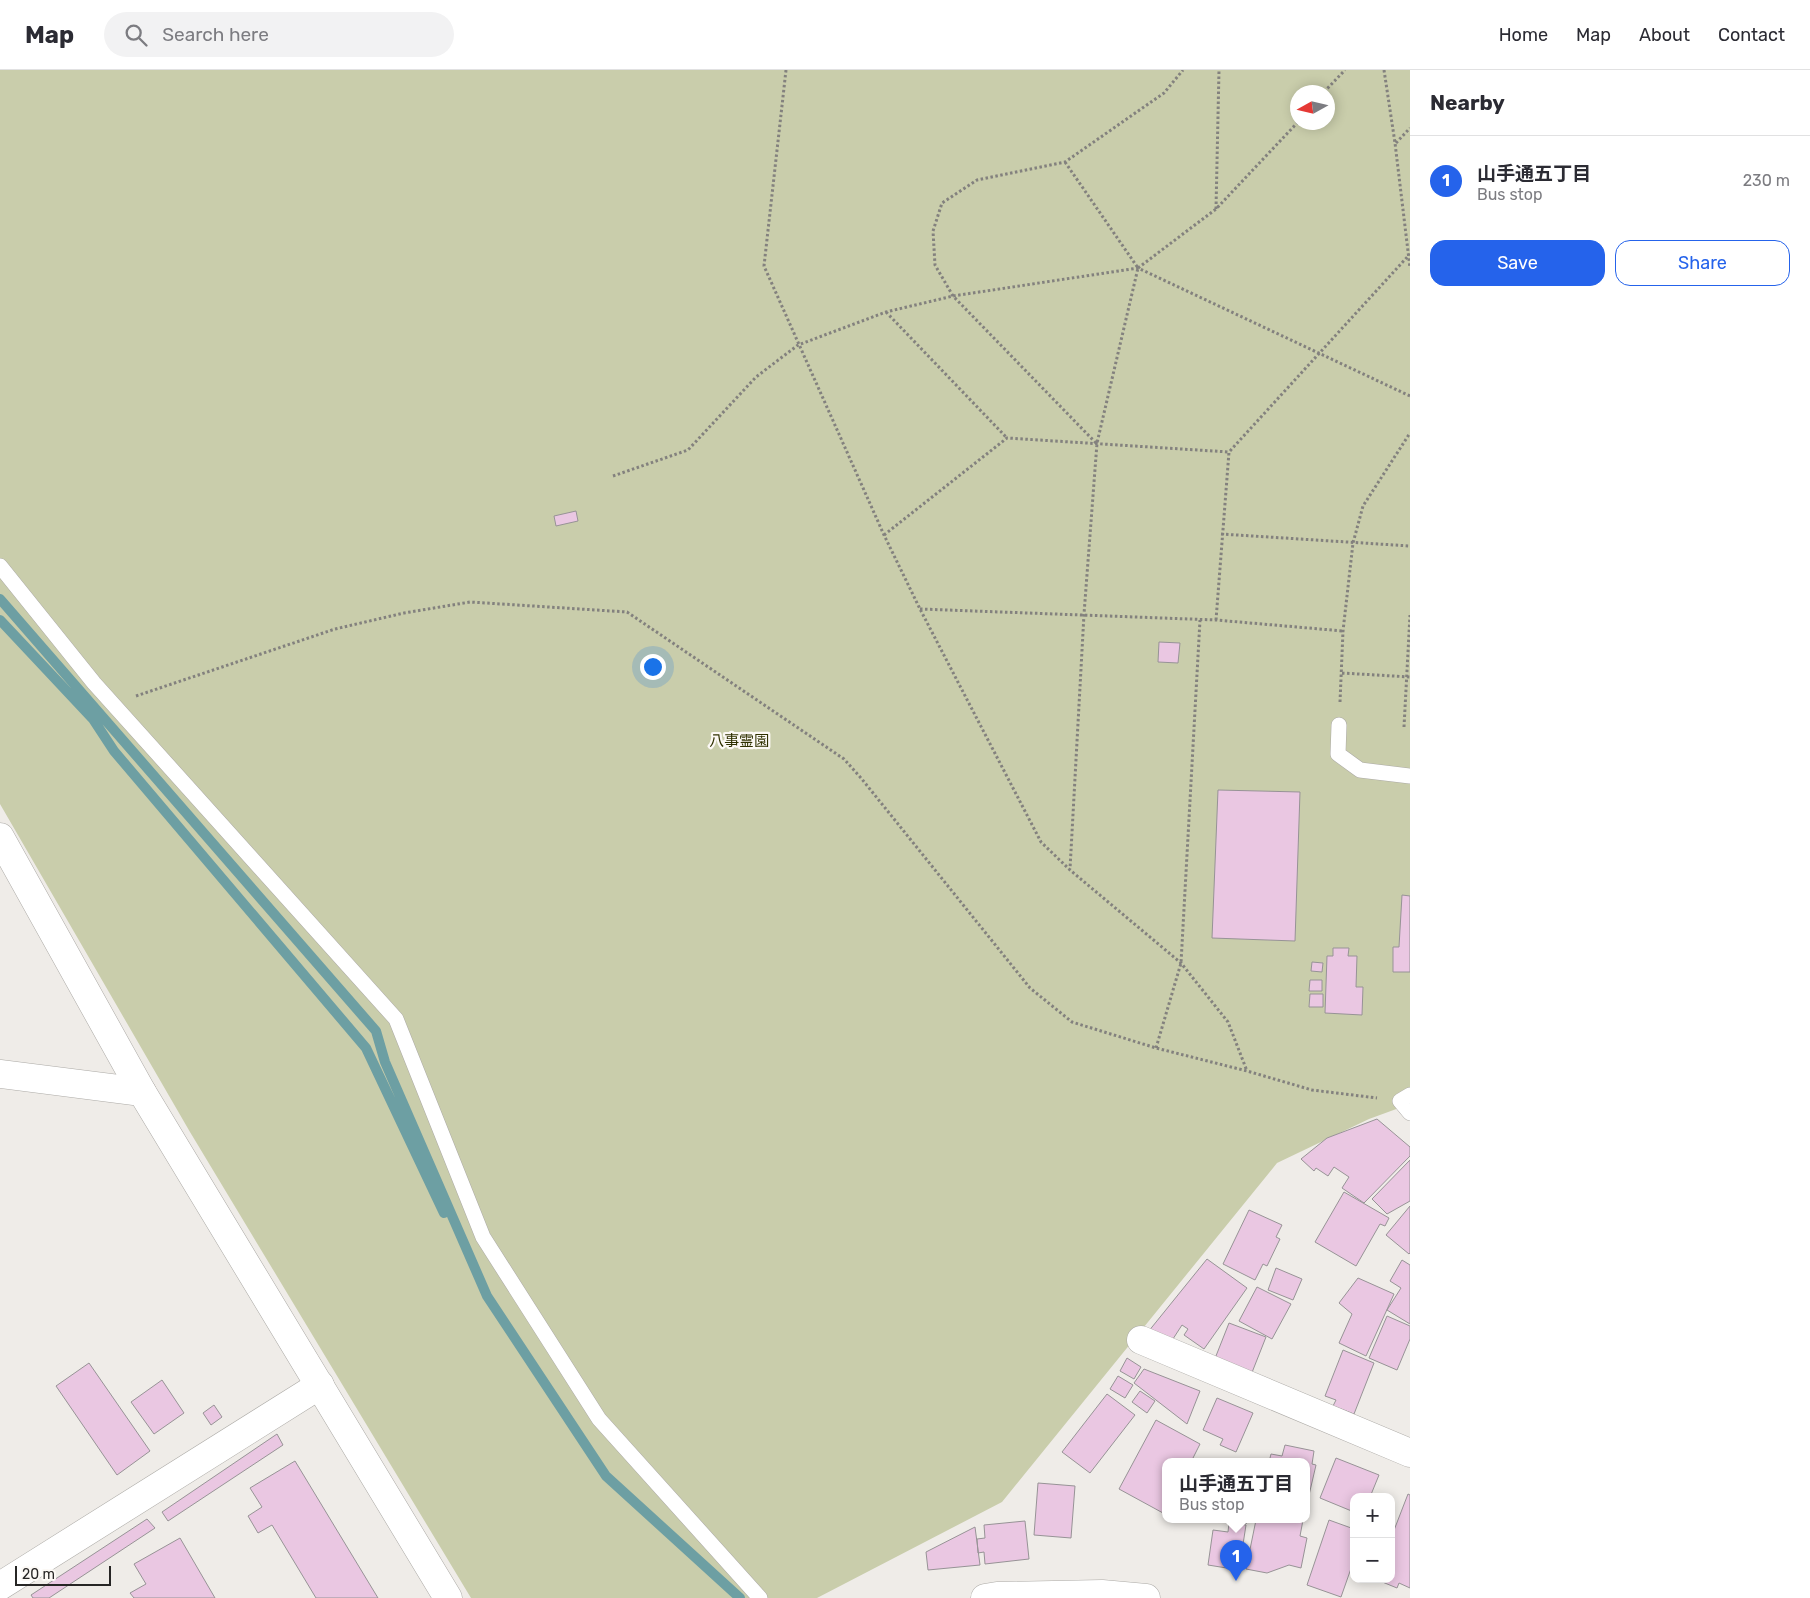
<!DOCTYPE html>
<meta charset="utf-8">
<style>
:root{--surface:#fff;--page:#f2f2f3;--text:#2b2b33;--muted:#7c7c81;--line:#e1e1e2;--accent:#2563eb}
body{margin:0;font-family:Rubik,"Noto Sans JP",sans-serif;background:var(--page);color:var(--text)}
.controls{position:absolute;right:15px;bottom:15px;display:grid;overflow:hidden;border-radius:10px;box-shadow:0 2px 12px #0003}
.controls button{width:45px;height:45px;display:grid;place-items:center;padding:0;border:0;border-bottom:1px solid var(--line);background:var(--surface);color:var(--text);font:25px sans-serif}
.compass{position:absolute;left:1290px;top:15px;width:45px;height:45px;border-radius:50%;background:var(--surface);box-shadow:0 2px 12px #0003;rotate:262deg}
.scale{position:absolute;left:15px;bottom:12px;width:96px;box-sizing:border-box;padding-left:5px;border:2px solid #272625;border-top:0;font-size:14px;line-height:18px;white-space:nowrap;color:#272625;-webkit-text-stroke:4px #fcf9f5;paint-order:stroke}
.you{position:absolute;left:652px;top:596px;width:18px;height:18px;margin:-12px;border:4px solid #fff;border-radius:50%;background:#1a73e8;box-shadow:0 0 0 8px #1a73e833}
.badge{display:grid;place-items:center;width:32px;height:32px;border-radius:50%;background:var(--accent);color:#fff;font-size:16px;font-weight:700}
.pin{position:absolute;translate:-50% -41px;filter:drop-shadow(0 1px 2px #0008)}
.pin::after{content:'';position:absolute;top:26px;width:18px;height:15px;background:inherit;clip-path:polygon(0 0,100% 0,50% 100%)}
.popup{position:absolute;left:1162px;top:1388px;width:148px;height:65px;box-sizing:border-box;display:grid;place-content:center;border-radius:10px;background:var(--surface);filter:drop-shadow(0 1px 4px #0005);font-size:16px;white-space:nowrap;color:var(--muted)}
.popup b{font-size:19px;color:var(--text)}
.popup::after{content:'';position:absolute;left:50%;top:100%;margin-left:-10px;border:10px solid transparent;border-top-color:var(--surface)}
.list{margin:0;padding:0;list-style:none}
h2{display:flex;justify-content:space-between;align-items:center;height:65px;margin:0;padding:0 20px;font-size:21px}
h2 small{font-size:16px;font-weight:400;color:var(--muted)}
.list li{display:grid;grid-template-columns:32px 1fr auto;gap:15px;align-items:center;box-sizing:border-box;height:90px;padding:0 20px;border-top:1px solid var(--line)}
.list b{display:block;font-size:19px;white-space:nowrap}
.list p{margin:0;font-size:16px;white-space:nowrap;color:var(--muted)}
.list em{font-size:16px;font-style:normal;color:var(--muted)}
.actions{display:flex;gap:10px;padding:15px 20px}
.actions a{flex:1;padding:11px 0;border:1px solid var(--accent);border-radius:15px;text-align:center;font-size:18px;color:var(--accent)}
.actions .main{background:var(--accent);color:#fff}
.icon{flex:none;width:28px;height:28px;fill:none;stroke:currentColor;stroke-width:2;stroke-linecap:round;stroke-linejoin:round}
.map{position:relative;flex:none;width:1410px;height:1528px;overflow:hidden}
header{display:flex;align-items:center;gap:30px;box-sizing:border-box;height:70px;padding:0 25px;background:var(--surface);border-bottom:1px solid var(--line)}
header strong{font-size:24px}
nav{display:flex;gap:28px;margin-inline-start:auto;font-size:18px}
.search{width:350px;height:45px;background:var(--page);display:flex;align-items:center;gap:12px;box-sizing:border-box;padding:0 18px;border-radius:28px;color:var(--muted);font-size:19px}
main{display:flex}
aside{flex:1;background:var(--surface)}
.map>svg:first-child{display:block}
</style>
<header>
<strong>Map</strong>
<div class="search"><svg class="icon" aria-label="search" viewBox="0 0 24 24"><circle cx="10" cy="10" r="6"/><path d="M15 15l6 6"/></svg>Search here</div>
<nav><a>Home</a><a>Map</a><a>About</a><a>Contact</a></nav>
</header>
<main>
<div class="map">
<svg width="1410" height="1528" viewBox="0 0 1410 1528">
<rect width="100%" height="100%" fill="#efece8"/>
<path fill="#c9cdab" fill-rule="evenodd" d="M0,0H1410V1034L1369,1049L1277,1093L1002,1432L817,1528H471L190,1062L0,734ZM1298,22H1328V52H1298Z"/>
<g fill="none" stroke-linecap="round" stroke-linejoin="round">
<path stroke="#6d9fa3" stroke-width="10" d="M0,529L376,961L385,992L487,1226L606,1406L740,1528
M0,550L93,649L114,681L366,978L444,1143"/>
</g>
<path fill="#eac7e2" stroke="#979396" d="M576,441L578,451L556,456L554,446Z
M1159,572L1180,573L1178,593L1158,592Z
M1218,720L1300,722L1295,871L1212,868Z
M1402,825L1410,826V902H1393V877H1399Z
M1333,878H1349L1348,886H1357L1356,917H1363L1362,945L1325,943L1327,886H1333Z
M1312,892L1323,893L1322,902L1311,901Z
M1310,910H1322V921H1309Z
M1310,924H1323V937H1309Z
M1377,1049L1410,1077V1086L1364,1133L1342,1118L1349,1107L1334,1097L1328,1106L1316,1098L1314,1101L1301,1089L1327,1068Z
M1410,1090V1131L1387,1144L1372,1129Z
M1344,1122L1389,1148L1385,1156L1380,1154L1356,1196L1315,1172Z
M1410,1136V1183L1409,1184L1386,1165Z
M1249,1140L1282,1155L1276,1167L1280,1169L1267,1196L1263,1194L1255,1210L1223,1194Z
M1207,1189L1247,1218L1204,1279L1184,1265L1188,1259L1182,1255L1171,1272L1148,1262Z
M1402,1190L1410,1195V1254L1387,1240L1401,1218L1390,1211Z
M1276,1198L1302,1209L1293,1230L1268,1220Z
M1358,1208L1394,1224L1366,1286L1339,1273L1352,1244L1339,1233Z
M1257,1217L1291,1234L1272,1269L1239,1251Z
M1387,1246L1410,1256V1269L1397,1300L1369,1288Z
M1229,1253L1266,1267L1251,1305L1214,1291Z
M1343,1280L1374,1293L1354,1344L1333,1336L1336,1330L1325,1326Z
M1127,1288L1141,1297L1134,1309L1120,1301Z
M89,1293L150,1381L117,1405L56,1316Z
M1144,1299L1200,1321L1187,1354L1134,1313Z
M1118,1306L1133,1315L1125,1328L1110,1319Z
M162,1310L184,1343L154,1364L131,1332Z
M1140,1321L1155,1331L1147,1343L1132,1332Z
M1107,1324L1135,1345L1090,1403L1062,1382Z
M1217,1328L1253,1343L1236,1382L1220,1375L1223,1369L1203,1360Z
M214,1335L222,1347L211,1355L203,1343Z
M1156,1350L1200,1374L1191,1392H1166V1438L1163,1443L1119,1419Z
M277,1364L283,1375L168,1451L162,1442Z
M1285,1375L1314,1381L1312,1394L1316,1395L1306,1438V1392H1269L1271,1384L1282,1386Z
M1336,1388L1379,1405L1370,1427H1354V1442L1320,1428Z
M295,1391L378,1528H316L272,1455L258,1463L248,1446L262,1437L250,1418Z
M1038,1413L1075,1416L1071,1468L1034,1465Z
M1408,1424L1410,1425V1518L1399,1513L1397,1518L1375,1509H1391V1468Z
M147,1449L155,1458L49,1528H33L31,1525Z
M1224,1450H1247L1246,1454Z
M1256,1450H1303L1300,1466L1307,1468L1301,1498L1289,1495L1267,1503L1246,1499Z
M1329,1450L1354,1459V1490L1341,1527L1307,1515Z
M1025,1451L1029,1489L985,1494L984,1482L978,1483L977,1469L985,1468L984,1455Z
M1229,1453L1246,1455L1239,1500L1208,1495L1213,1460L1228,1462Z
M975,1457L980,1495L928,1500L926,1482Z
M180,1468L215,1528H134L130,1523L146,1514L134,1494Z"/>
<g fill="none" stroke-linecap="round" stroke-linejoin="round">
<g stroke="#acaaa6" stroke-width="16">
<path id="lane" d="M0,496L94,613L396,949L483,1167L599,1349L760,1528
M1339,655L1338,684L1360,700L1410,706
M1410,1025L1400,1031L1410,1043"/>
</g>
<g stroke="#acaaa6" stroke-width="29">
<path id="street" d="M0,1004L142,1022
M1141,1270L1410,1383
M0,1516L320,1315"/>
</g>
<g stroke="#acaaa6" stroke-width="29">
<path id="secondary" d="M0,767L142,1022L448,1528
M985,1528L997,1526L1102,1524L1146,1528"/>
</g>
<path stroke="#83817e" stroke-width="3" stroke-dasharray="2.5 2.5" stroke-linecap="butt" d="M786,0L764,196L884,465L920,539L1041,772L1070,800L1181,893L1228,952L1247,1001
M1384,0L1395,73L1410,198
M1324,22L1345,0
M1396,73L1410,58
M1065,92L1138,198L1097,373L1084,544L1070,799
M1216,139L1219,0
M1138,198L1216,139L1298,52
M886,242L1007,368
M1096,373L953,226L935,195L933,161L942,133L977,110L1065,92L1164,23L1183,0
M613,406L688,380L756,307L798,275L886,242L953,226L1138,198L1410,326
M1221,464L1410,476
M884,465L1007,368L1229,382
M920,539L1216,550L1343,561
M1216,550L1229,382L1410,184
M1342,603L1410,607
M136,626L335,559L404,543L470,532L627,542L844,689L861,708L1030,918L1072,952L1156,978L1247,1001L1312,1020L1377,1028
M1340,632L1343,561L1353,473L1363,436L1410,363
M1404,657L1410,545
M1156,978L1181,893L1200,550"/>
<use href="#lane" stroke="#fff" stroke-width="15"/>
<use href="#street" stroke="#fff" stroke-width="28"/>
<use href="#secondary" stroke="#fff" stroke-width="28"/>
</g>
<g text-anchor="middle" stroke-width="4.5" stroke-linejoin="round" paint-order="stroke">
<g font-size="15" fill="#2f3100" stroke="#fcf9f5">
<text x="739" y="676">八事霊園</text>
</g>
</g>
</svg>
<div class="controls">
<button>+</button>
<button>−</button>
</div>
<svg class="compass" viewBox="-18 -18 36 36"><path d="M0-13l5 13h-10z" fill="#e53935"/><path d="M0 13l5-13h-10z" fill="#7c7c81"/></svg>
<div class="scale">20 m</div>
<div class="you"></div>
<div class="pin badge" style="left:1236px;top:1511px">1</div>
<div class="popup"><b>山手通五丁目</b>Bus stop</div>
</div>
<aside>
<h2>Nearby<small></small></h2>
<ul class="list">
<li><span class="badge">1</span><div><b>山手通五丁目</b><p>Bus stop</p></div><em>230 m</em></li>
</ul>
<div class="actions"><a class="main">Save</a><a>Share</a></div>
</aside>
</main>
